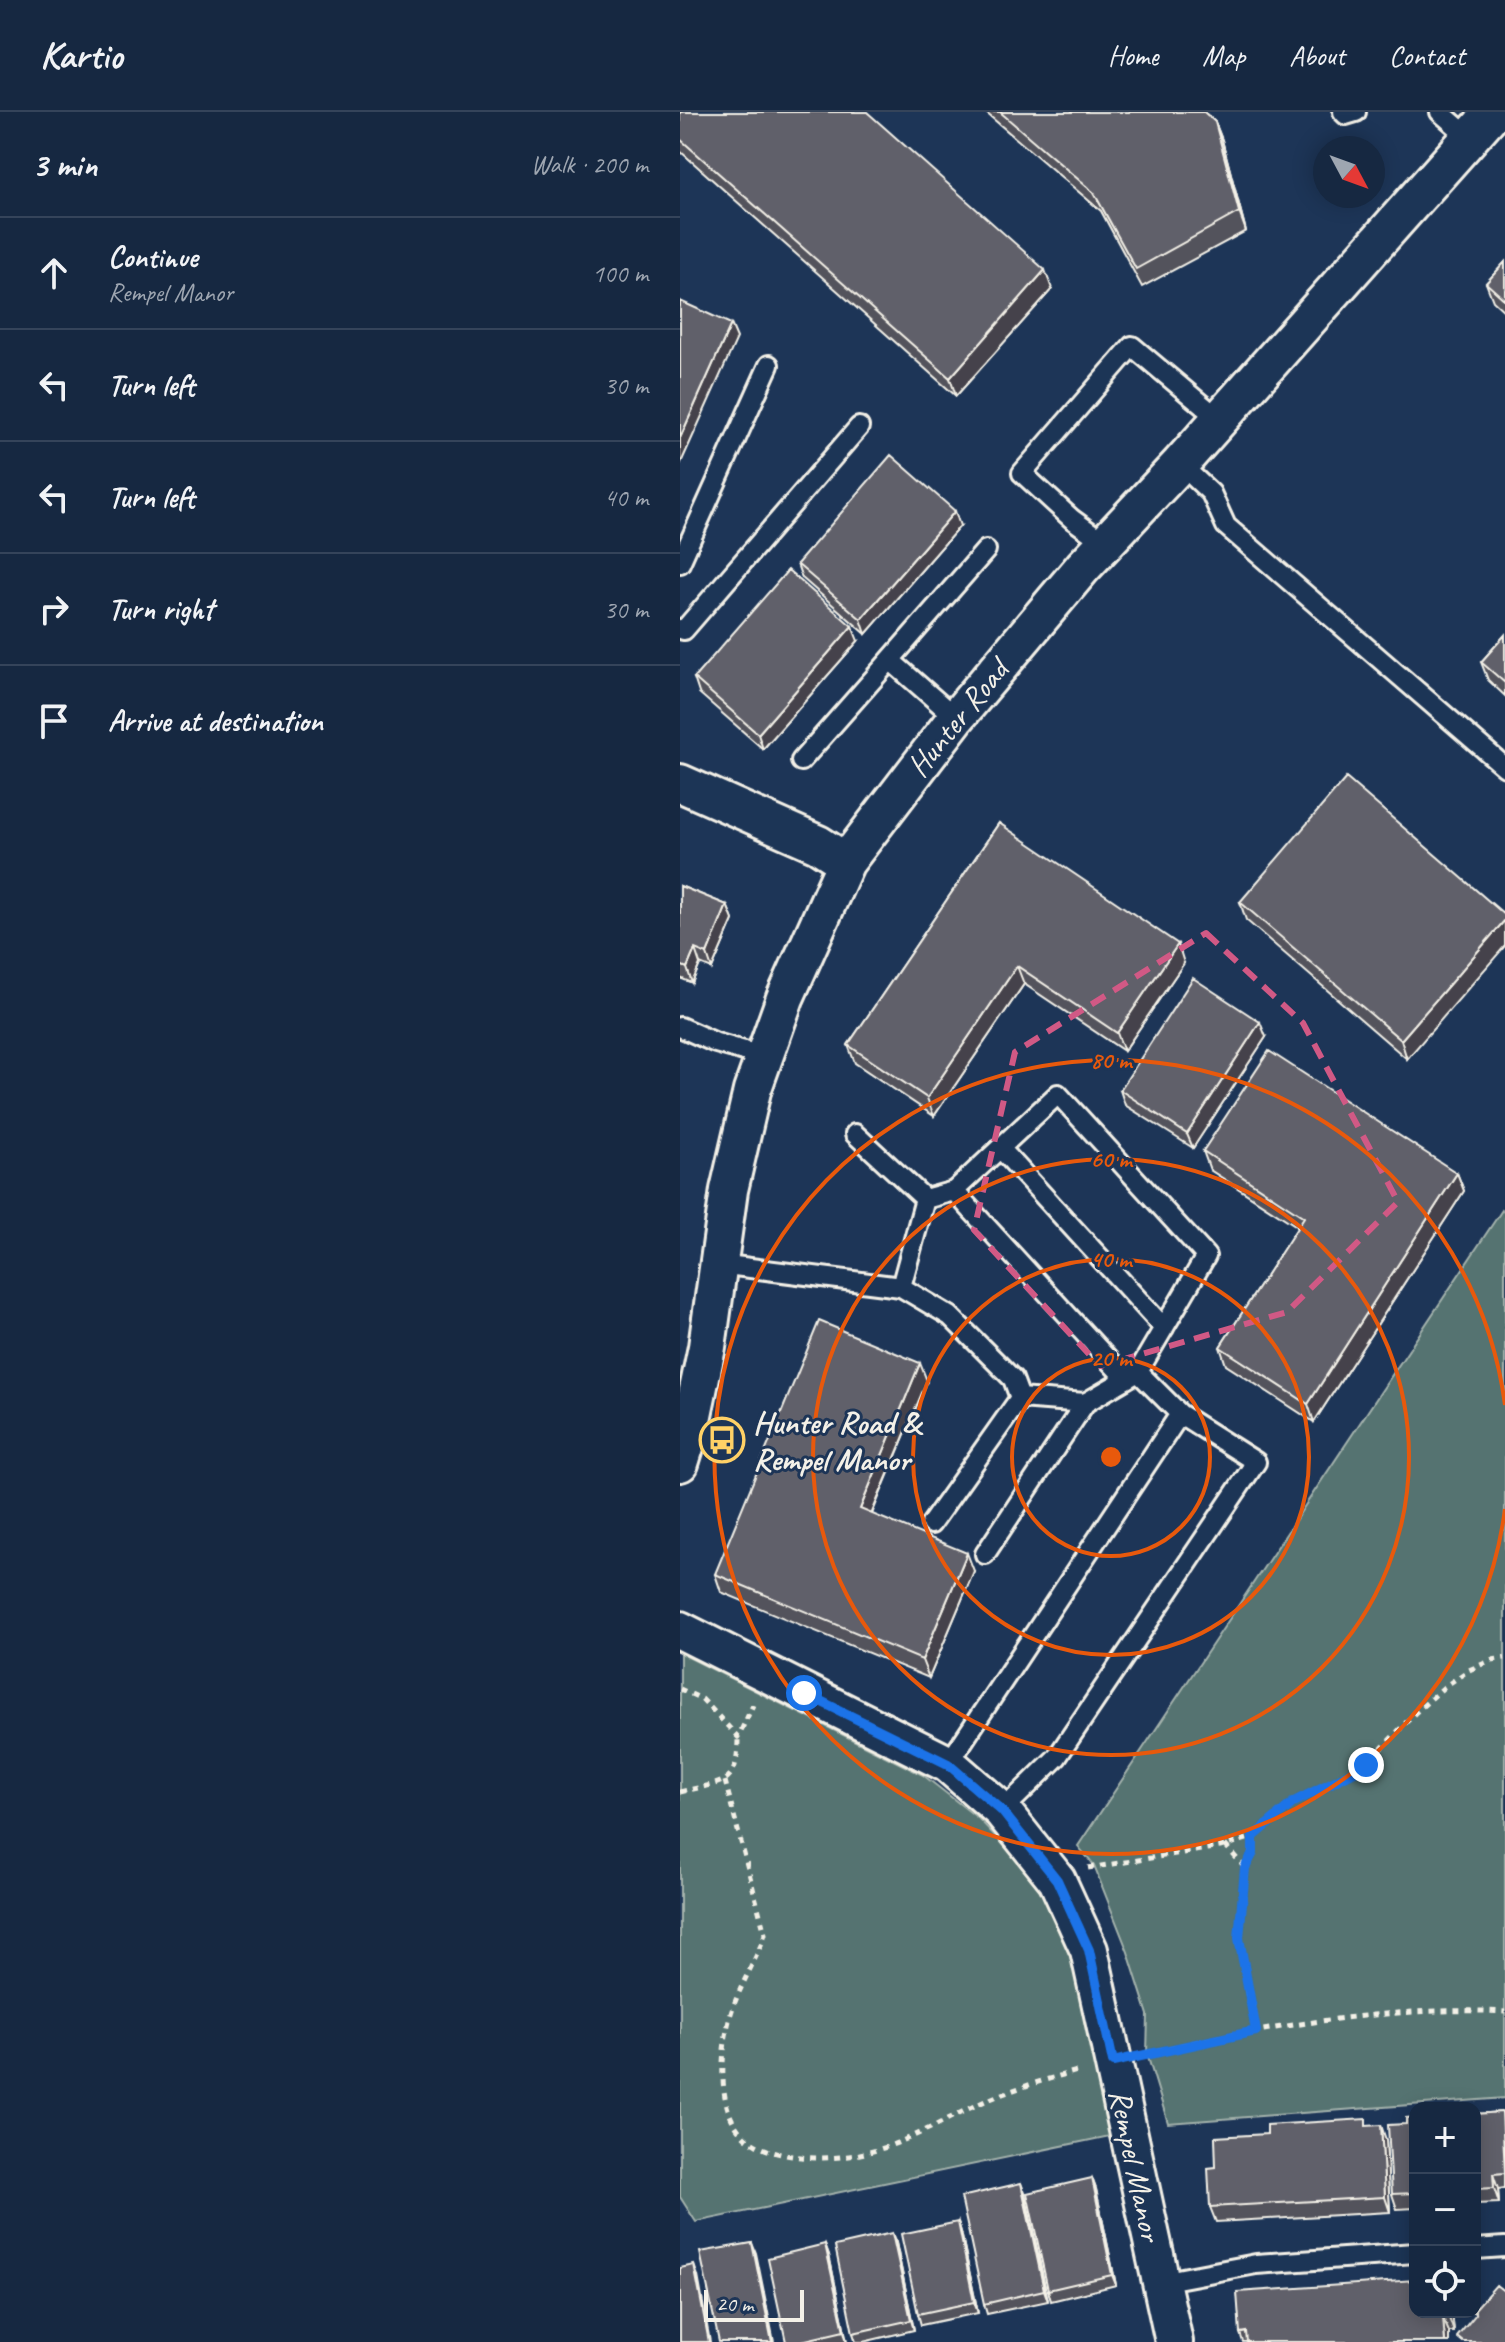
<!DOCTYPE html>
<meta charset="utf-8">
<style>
:root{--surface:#162841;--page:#23344c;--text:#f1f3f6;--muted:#9ea6b1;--line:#35445a}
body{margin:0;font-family:Caveat,sans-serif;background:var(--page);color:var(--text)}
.controls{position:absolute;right:24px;bottom:24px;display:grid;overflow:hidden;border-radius:16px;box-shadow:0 4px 20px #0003}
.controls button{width:72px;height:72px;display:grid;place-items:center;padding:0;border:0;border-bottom:2px solid var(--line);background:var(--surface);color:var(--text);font:40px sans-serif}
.compass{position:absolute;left:633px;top:24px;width:72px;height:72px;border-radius:50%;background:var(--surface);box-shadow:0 4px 20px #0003;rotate:131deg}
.scale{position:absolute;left:24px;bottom:20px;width:100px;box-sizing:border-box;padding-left:8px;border:4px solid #f4f1e8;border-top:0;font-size:22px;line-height:28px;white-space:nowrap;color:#f4f1e8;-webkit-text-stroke:6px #1d3557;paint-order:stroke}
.stop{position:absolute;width:24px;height:24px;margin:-18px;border:6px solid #1a73e8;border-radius:50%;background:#fff}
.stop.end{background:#1a73e8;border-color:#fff;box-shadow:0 2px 8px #0008}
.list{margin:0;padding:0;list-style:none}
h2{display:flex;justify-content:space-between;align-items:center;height:104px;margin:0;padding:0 32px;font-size:34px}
h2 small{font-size:26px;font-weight:400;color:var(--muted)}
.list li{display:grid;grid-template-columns:52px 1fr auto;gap:24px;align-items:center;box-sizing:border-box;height:112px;padding:0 32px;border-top:2px solid var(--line)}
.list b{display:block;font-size:30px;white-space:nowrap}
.list p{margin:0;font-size:26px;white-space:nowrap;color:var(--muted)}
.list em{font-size:26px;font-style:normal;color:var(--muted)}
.icon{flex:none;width:44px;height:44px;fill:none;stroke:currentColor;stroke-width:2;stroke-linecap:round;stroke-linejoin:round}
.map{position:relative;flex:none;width:825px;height:2230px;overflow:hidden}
header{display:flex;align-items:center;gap:48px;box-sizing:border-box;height:112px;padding:0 40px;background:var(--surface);border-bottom:2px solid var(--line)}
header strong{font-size:38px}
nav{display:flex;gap:44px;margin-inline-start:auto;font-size:28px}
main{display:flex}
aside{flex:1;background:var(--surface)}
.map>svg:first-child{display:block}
</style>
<header>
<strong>Kartio</strong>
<nav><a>Home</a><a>Map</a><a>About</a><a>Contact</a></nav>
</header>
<main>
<aside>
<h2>3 min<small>Walk · 200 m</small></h2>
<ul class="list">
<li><svg class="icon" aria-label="ahead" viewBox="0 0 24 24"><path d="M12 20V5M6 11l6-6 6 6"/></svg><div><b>Continue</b><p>Rempel Manor</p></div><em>100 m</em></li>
<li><svg class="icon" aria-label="left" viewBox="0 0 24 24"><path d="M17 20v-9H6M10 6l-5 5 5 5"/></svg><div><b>Turn left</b></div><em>30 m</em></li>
<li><svg class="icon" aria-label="left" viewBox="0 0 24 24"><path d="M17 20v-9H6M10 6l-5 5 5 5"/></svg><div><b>Turn left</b></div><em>40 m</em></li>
<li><svg class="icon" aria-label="right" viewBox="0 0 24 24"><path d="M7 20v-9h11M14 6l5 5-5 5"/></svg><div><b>Turn right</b></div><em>30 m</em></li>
<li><svg class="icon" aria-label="arrive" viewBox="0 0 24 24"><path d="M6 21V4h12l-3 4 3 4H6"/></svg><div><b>Arrive at destination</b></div></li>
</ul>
</aside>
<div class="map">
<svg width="825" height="2230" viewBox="0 0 825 2230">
<rect width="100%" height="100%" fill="#1d3557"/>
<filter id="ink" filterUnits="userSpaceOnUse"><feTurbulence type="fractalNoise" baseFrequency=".0125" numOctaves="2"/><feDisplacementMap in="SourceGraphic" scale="16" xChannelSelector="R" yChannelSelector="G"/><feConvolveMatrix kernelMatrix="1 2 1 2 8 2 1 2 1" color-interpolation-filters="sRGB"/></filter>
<g filter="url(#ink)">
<path fill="#547371" stroke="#a4b2ac" stroke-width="2" d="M822,1098L825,1101V1986L488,2011L467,1942L468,1903L448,1840L414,1754L398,1734Z
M0,1541L243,1663L299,1707L339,1749L361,1779L394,1853L420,1965L430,2024L16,2110L0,2085Z"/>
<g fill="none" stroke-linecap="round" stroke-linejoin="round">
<g stroke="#f4f1e8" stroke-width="24">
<path id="service" d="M663,0L666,3L676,0
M760,0L790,26
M500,352L531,381L546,414L825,655
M425,431L392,407L342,361L452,234L540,308
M0,451L89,253
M0,517L4,518L179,315
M210,548L306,438
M121,649L210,548L276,606
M0,915L36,931L85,945
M175,1022L245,1087L221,1175
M320,1036L484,1216
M274,1079L378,982L526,1144L458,1260
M245,1087L274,1079L446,1267
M39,1152L221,1175L270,1204L333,1267L340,1286L251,1412
M305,1442L405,1291
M268,1652L500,1302L458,1260L405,1291L340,1286
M322,1699L377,1645L576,1350L500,1302
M795,2137L825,2135
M481,2170L576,2152L735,2141"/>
</g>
<g stroke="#f4f1e8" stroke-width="42">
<path id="minor" d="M0,671L138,732L166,750
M0,1351L9,1322L27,1235L49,1078L72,979L105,886L166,750L276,606L403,455L500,352L813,0
M0,1518L268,1652L322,1699L377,1768L409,1838L494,2230"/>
</g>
<path stroke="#f4f1e8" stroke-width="5" stroke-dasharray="6 6" stroke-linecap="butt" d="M0,1577L22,1587L58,1625L73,1593
M45,1669L85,1822C74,1855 53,1883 47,1918C41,1949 38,1998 63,2023C89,2050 151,2049 185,2041C226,2032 265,2007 303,1990C335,1976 368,1967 401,1958
M0,1680C43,1669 58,1676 58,1625
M573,1725V1741L565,1756L559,1826L576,1919
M545,1733L565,1756
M408,1756L540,1735L573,1725L614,1690L686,1653L735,1601L764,1575L789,1558L812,1548L825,1546
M466,1942C579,1916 708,1893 825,1900"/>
<use href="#service" stroke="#1d3557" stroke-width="18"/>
<use href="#minor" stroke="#1d3557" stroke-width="36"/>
</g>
<path fill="#53535c" stroke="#f4f1e8" stroke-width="2" d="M0,0L372,177L276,284L0,39Z
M305,0H524L535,10L542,28L566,119L462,175L421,99Z
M825,150V200L813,189L806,171Z
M280,414L186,522L122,466L117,452Z
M825,523V584L808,568L801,550Z
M178,529L83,637L19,581L14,566Z
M319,711L504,851L444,939L344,872L254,1004L175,951L168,933Z
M0,774L47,793L53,808L32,857L20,852L12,871L0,866Z
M560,790L825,803L727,947L566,808Z
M586,925L513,1036L445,993L440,978Z
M523,1039L777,1061L784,1079L634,1310L546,1253L540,1235L618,1115L530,1058Z
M247,1269L192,1402L294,1459L249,1566L41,1480L35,1462Z
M822,2000L825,2008V2076L818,2077L819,2091L795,2092V2002Z
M735,2005V2096L717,2097L712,2082L726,2012Z
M688,2014L706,2028L710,2100L536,2110L530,2095L536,2055L587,2022Z
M412,2066L416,2077L436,2173L371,2189L368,2178Z
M345,2081L368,2189L307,2202L304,2192Z
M278,2110L281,2120L298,2201L241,2213L238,2202Z
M216,2131L234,2218L183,2230H176L173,2221Z
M145,2132L149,2143L167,2230H106Z
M735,2200H772L774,2220H769V2230H563L560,2221Z"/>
<path fill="#44434b" stroke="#f4f1e8" stroke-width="2" d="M535,10L542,28L566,119L559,100Z
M365,158L372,177L276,284L270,266Z
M51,212L57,226L0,353V326Z
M275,399L280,414L186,522L181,507Z
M172,514L178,529L83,637L78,622Z
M47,793L53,808L32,857L27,842Z
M825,808V834L727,947L721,928Z
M498,832L504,851L444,939L437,921Z
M15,837L20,852L12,871L7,856Z
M337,854L344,872L254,1004L247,986Z
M580,910L586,925L513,1036L507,1022Z
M777,1061L784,1079L634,1310L628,1292Z
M240,1251L247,1269L186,1415L180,1397Z
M287,1441L294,1459L249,1566L242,1548Z
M822,2000L825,2008V2051Z
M701,2013L706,2028L710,2100L705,2085Z
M813,2062L818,2077L819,2091L814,2076Z
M412,2066L416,2077L436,2173L432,2163Z
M341,2071L345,2081L368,2189L364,2178Z
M278,2110L281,2120L298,2201L294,2190Z
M212,2121L216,2131L234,2218L231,2208Z
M72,2131L76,2141L94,2230H92Z
M145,2132L149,2143L167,2230L164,2219Z
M14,2153L18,2164L30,2230H29Z
M768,2200H772L774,2220L769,2206Z
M763,2206L769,2220V2230H765Z"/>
<path fill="#61606b" stroke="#f4f1e8" stroke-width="2" d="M0,0H187L365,158L270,266L0,27Z
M320,0H524L535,10L559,100L456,157L414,81Z
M825,150V188L806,171Z
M0,189L51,212L0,326Z
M211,343L275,399L181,507L117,452Z
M108,458L172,514L78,622L14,566Z
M825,523V571L801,550Z
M666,666L825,803V808L721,928L560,790Z
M319,711L498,832L437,921L337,854L247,986L168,933Z
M0,774L47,793L27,842L15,837L7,856L0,853Z
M513,866L580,910L507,1022L440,978Z
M589,939L777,1061L628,1292L540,1235L624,1105L523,1039Z
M139,1209L240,1251L180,1397L287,1441L242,1548L35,1462Z
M822,2000L825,2061L813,2062L814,2076L795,2077V2002Z
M735,2005V2081L712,2082L708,2013L726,2012V2006Z
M686,2007V2014L701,2013L705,2085L530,2095L528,2056L536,2055L535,2025L587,2022V2013Z
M412,2066L432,2163L368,2178L347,2081Z
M341,2071L364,2178L304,2192L281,2085Z
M278,2110L294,2190L238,2202L221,2122Z
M212,2121L231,2208L173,2221L155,2134Z
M72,2131L92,2230H39L20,2140Z
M145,2132L164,2219L117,2230H106L88,2146Z
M14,2153L29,2230H0V2156Z
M735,2168V2200H768L769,2206H763L765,2230H567L566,2220L560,2221L557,2180Z
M816,2173L825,2180V2230H783L777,2225L796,2202L793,2200H795V2197Z"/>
</g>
<g fill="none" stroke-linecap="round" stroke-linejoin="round" filter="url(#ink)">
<path stroke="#1a73e8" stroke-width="10" d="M124,1581L268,1652L322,1699L377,1768L409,1838L433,1950L576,1919L559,1826L565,1756L573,1741V1725L614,1690L686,1653"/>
</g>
<path fill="none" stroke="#d15985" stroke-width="6" stroke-dasharray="16 10" stroke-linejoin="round" d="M526,821L623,911L718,1090L607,1200L420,1254L294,1118L335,940Z"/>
<g fill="none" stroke="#e8590c" stroke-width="4">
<circle cx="431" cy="1345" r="99"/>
<circle cx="431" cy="1345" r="198"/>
<circle cx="431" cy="1345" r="298"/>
<path d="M825 1397A397 397 0 1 1 825 1293"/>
</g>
<defs>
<g id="bus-ring" transform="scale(2.3)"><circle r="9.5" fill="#1d3557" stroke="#ffd166" stroke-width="1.5"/><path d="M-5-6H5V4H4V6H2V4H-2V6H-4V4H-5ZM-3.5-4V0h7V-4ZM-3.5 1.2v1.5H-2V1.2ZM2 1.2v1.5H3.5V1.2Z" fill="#ffd166"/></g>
</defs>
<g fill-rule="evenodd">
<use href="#bus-ring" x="42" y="1328"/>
</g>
<g text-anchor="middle" stroke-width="6" stroke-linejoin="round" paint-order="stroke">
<g font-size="32" fill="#f4f1e8" stroke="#1d3557">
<text transform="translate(277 606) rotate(-51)" y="11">Hunter Road</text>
<text transform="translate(456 2053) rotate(78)" y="11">Rempel Manor</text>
</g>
<g font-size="32" font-weight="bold" fill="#f4f1e8" stroke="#1d3557" text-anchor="start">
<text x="73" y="1321">Hunter Road &amp;<tspan x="73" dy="37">Rempel Manor</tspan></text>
</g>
</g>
<circle cx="431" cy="1345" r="12" fill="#e8590c" stroke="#1d3557" stroke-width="4"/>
<g font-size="24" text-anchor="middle" font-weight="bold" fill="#e8590c" stroke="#1d3557" stroke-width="6" stroke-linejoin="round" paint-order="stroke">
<text x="431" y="956">80 m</text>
<text x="431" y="1055">60 m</text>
<text x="431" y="1155">40 m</text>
<text x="431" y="1254">20 m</text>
</g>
</svg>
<div class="controls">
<button>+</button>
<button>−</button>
<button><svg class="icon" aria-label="locate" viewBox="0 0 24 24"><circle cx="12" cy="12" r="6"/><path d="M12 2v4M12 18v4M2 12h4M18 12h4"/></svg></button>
</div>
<svg class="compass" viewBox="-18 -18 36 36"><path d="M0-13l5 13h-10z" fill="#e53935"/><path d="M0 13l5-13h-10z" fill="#9ea6b1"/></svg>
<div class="scale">20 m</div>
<div class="stop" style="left:124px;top:1581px"></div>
<div class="stop end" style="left:686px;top:1653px"></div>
</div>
</main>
